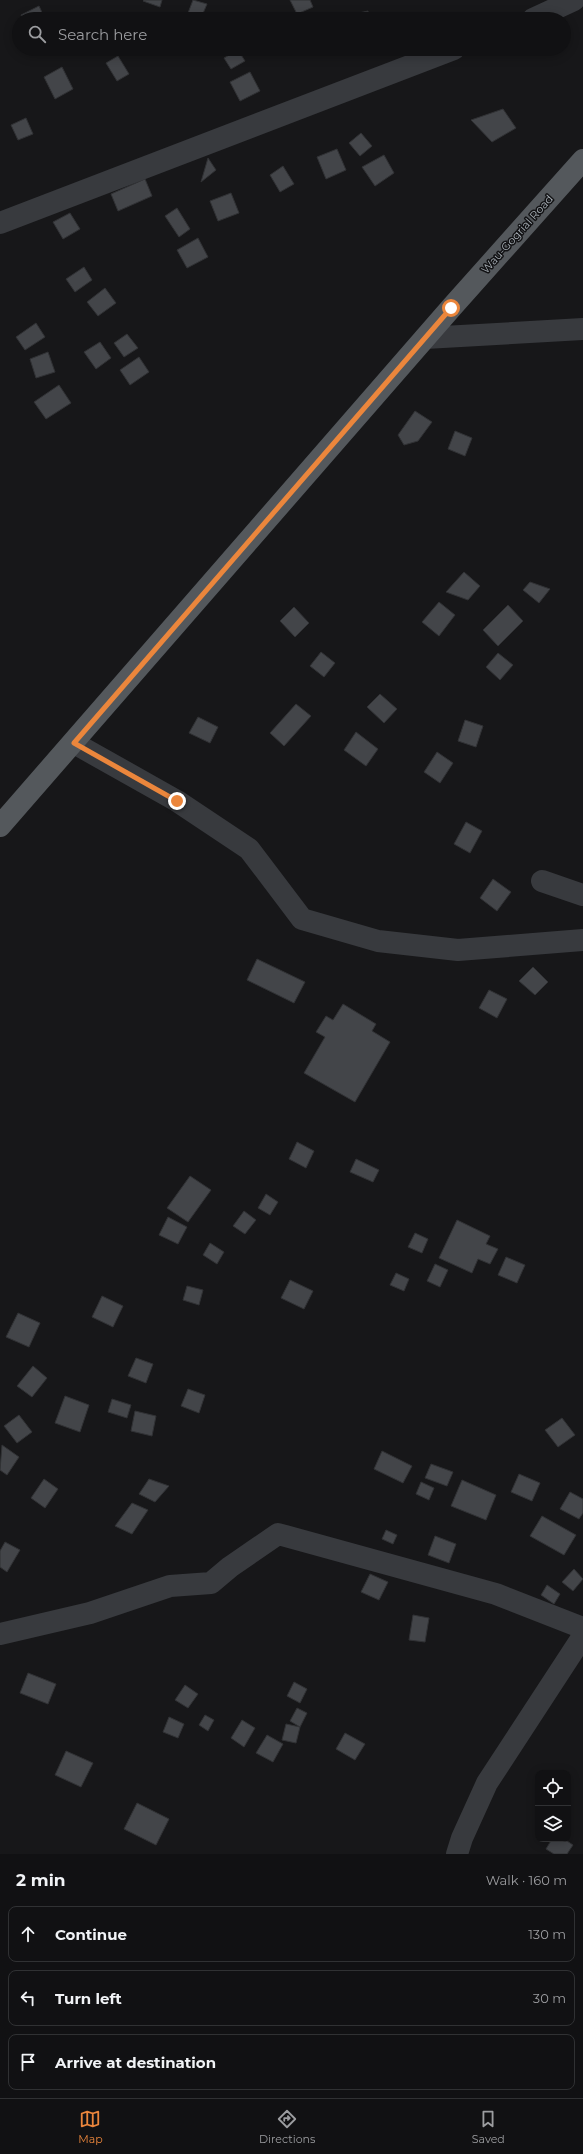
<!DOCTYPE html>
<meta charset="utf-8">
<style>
:root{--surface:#111113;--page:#1e1f21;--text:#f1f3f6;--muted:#9c9da0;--line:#303133;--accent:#eb863c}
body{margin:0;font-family:Montserrat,sans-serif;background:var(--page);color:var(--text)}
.controls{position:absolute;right:12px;bottom:12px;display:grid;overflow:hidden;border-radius:8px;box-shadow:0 2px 10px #0003}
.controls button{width:36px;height:36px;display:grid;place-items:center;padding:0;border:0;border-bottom:1px solid var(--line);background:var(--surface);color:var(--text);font:20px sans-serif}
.stop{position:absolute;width:12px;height:12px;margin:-9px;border:3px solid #eb863c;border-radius:50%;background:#fff}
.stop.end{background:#eb863c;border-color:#fff;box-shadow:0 1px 4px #0008}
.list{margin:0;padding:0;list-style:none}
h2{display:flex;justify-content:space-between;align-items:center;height:52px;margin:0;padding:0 16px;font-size:17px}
h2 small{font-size:13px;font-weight:400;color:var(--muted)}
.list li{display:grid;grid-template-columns:26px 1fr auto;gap:12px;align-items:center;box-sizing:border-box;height:56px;margin:0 8px 8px;padding:0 8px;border:1px solid var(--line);border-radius:8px}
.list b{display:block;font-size:15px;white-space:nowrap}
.list em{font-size:13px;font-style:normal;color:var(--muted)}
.icon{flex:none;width:22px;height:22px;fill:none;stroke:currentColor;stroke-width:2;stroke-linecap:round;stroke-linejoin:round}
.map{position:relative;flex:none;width:583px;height:1854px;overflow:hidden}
.search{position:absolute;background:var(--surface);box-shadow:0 2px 10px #0003;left:12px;right:12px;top:12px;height:44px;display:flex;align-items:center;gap:10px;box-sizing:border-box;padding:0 14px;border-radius:22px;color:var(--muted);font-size:15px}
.sheet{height:244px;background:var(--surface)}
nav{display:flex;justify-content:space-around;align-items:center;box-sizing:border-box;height:56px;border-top:1px solid var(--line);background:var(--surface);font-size:11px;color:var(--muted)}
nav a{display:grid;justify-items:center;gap:2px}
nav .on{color:var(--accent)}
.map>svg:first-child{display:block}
</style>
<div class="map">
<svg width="583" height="1854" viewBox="0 0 583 1854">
<rect width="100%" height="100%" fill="#171719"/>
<path fill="#434549" stroke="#313235" d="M144,0H162L160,7L143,1Z
M193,0L207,4L201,18L188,13Z
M290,0H310L313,7L297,14Z
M39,6L45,19H23L21,15Z
M368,11L369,19H336V18Z
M66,49H80L75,55Z
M238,50L245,61L231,69L224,58Z
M118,56L129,74L117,81L106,63Z
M62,67L73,89L55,99L44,77Z
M250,72L260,91L240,101L230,82Z
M503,109L516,128L492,142L471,120Z
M26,118L33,134L18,140L11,125Z
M361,133L372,146L360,156L349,143Z
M337,149L346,170L326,179L317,157Z
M384,155L394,173L375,186L362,167Z
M208,158L216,170L201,182Z
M283,166L294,184L280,192L270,175Z
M145,179L152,196L118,211L111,194Z
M231,193L239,213L218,221L210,201Z
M177,208L190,229L179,237L165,216Z
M70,213L80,229L63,239L53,222Z
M198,238L208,257L187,268L177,250Z
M84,267L92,280L75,292L66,279Z
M105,288L116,303L98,316L87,302Z
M36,323L45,337L25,350L16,337Z
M127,334L138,348L124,357L114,343Z
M100,342L111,358L96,369L84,352Z
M48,352L55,372L36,378L30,359Z
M139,357L149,372L130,385L120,370Z
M59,385L71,403L46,419L34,402Z
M415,411L432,422L418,441L404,445L398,435Z
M455,431L472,438L465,456L448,449Z
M464,572L480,586L468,600L446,592Z
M530,582L550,589L539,603L523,590Z
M439,602L455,615L439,636L422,622Z
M508,605L523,621L498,646L483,630Z
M294,607L309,623L295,637L280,621Z
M321,652L335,663L324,677L310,666Z
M498,653L513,665L500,680L486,667Z
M380,694L397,709L384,723L367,707Z
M296,704L311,716L284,746L270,733Z
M198,717L218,727L210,743L189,733Z
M465,720L483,726L476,747L458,741Z
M356,732L378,749L366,766L344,750Z
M437,752L453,763L440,783L424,772Z
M466,822L482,831L470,853L454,844Z
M493,879L511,892L497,911L480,898Z
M257,959L305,982L294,1003L247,980Z
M533,967L548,982L535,995L519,981Z
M489,990L507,999L497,1018L479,1008Z
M343,1004L376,1024L372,1031L390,1042L355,1102L304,1073L325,1037L316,1032L326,1016L333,1020Z
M297,1142L314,1151L306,1168L289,1159Z
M356,1159L379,1170L373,1182L350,1172Z
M190,1176L211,1190L188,1222L167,1208Z
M266,1194L278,1202L270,1215L258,1208Z
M244,1211L256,1220L245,1234L233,1226Z
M168,1217L187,1227L178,1244L159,1235Z
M457,1220L490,1236L486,1244L498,1249L490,1264L478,1259L472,1273L439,1258Z
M415,1233L428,1239L422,1253L408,1247Z
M210,1243L224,1252L217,1264L203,1255Z
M506,1257L525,1265L517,1283L498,1275Z
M435,1264L448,1270L440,1287L427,1281Z
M396,1273L409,1279L404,1291L390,1285Z
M290,1280L313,1291L304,1309L281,1298Z
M187,1286L203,1290L199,1305L183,1300Z
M102,1296L123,1306L113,1327L92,1317Z
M18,1313L40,1323L29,1347L6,1337Z
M136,1358L153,1364L146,1383L128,1376Z
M33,1366L47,1378L32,1397L17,1386Z
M188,1389L205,1395L199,1413L181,1406Z
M65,1396L89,1405L80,1432L55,1423Z
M112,1399L131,1405L127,1418L108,1412Z
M135,1411L156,1416L152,1436L131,1431Z
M19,1415L32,1432L17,1443L4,1426Z
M562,1418L575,1435L558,1447L545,1430Z
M2,1445L19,1457L7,1475L0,1470Z
M382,1451L412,1466L403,1483L374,1469Z
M431,1464L453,1472L447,1486L425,1478Z
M519,1474L540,1483L532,1501L511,1492Z
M44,1479L58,1489L45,1508L31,1498Z
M149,1479L169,1486L155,1502L139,1494Z
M462,1480L496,1495L486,1520L451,1506Z
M421,1482L434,1488L429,1500L416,1494Z
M570,1492L583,1499V1513L579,1519L560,1509Z
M132,1503L148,1510L132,1534L115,1526Z
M542,1516L576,1535L564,1555L530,1536Z
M386,1530L397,1535L393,1544L382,1539Z
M435,1536L456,1544L449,1563L428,1555Z
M5,1542L20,1550L7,1572L0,1567V1551Z
M574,1569L583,1579L573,1591L562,1582Z
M370,1574L388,1582L379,1600L361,1592Z
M547,1585L560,1594L554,1604L541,1595Z
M413,1615L429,1618L425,1642L409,1640Z
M28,1673L56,1684L48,1704L20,1693Z
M294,1682L307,1689L300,1703L287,1696Z
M185,1685L198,1694L188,1708L175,1700Z
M297,1708L307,1713L300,1727L290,1721Z
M205,1715L214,1720L208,1731L199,1725Z
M169,1717L184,1724L178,1738L163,1732Z
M242,1720L255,1728L244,1747L231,1738Z
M286,1724L300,1727L296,1743L282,1740Z
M345,1733L365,1744L355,1760L336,1749Z
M267,1735L283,1744L273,1762L256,1753Z
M66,1751L93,1763L81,1787L55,1775Z
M137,1803L169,1819L156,1845L124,1829Z
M552,1839H564L573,1845L567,1854H554L546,1849Z"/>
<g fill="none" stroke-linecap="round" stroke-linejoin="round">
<path stroke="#383a3e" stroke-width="22" d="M533,19L574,0
M0,223L454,49
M425,338L583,329
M74,743L177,801L249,849L302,919L378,941L458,950L583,940
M542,881L583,895
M0,1634L90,1613L170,1586L211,1583L230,1567L278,1534L496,1594L583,1628
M457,1854L462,1838L487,1783L583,1636"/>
<path stroke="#54585c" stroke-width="22" d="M0,826L451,308L583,160"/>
</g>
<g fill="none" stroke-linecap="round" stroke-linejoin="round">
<path stroke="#eb863c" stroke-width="5" d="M177,801L74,743L451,308"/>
</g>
<g text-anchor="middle" stroke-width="3" stroke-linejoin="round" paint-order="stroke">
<g font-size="11" fill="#a9b1b8" stroke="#121214">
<text transform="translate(517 234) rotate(-48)" y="4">Wau-Gogrial Road</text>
</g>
</g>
</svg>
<div class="controls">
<button><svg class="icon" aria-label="locate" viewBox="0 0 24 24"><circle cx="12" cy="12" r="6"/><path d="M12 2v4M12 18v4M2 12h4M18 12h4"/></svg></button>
<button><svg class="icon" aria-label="layers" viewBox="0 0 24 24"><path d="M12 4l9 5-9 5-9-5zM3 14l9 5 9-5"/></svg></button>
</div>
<div class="stop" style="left:451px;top:308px"></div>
<div class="stop end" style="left:177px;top:801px"></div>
<div class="search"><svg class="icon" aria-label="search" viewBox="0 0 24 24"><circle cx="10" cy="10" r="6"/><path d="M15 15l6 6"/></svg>Search here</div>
</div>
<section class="sheet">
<h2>2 min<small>Walk · 160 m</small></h2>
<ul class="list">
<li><svg class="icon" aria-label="ahead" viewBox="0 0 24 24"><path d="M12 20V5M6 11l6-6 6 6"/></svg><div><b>Continue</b></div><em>130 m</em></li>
<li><svg class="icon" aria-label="left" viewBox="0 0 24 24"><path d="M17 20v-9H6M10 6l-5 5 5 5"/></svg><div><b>Turn left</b></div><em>30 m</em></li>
<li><svg class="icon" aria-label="arrive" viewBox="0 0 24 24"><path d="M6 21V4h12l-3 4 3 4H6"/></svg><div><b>Arrive at destination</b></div></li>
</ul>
</section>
<nav>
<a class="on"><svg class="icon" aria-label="map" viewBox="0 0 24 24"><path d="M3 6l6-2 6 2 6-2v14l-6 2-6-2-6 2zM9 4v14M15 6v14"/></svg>Map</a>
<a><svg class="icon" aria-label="directions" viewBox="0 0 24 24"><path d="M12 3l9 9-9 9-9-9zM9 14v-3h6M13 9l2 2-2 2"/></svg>Directions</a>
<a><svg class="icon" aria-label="saved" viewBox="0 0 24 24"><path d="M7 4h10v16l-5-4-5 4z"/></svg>Saved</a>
</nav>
